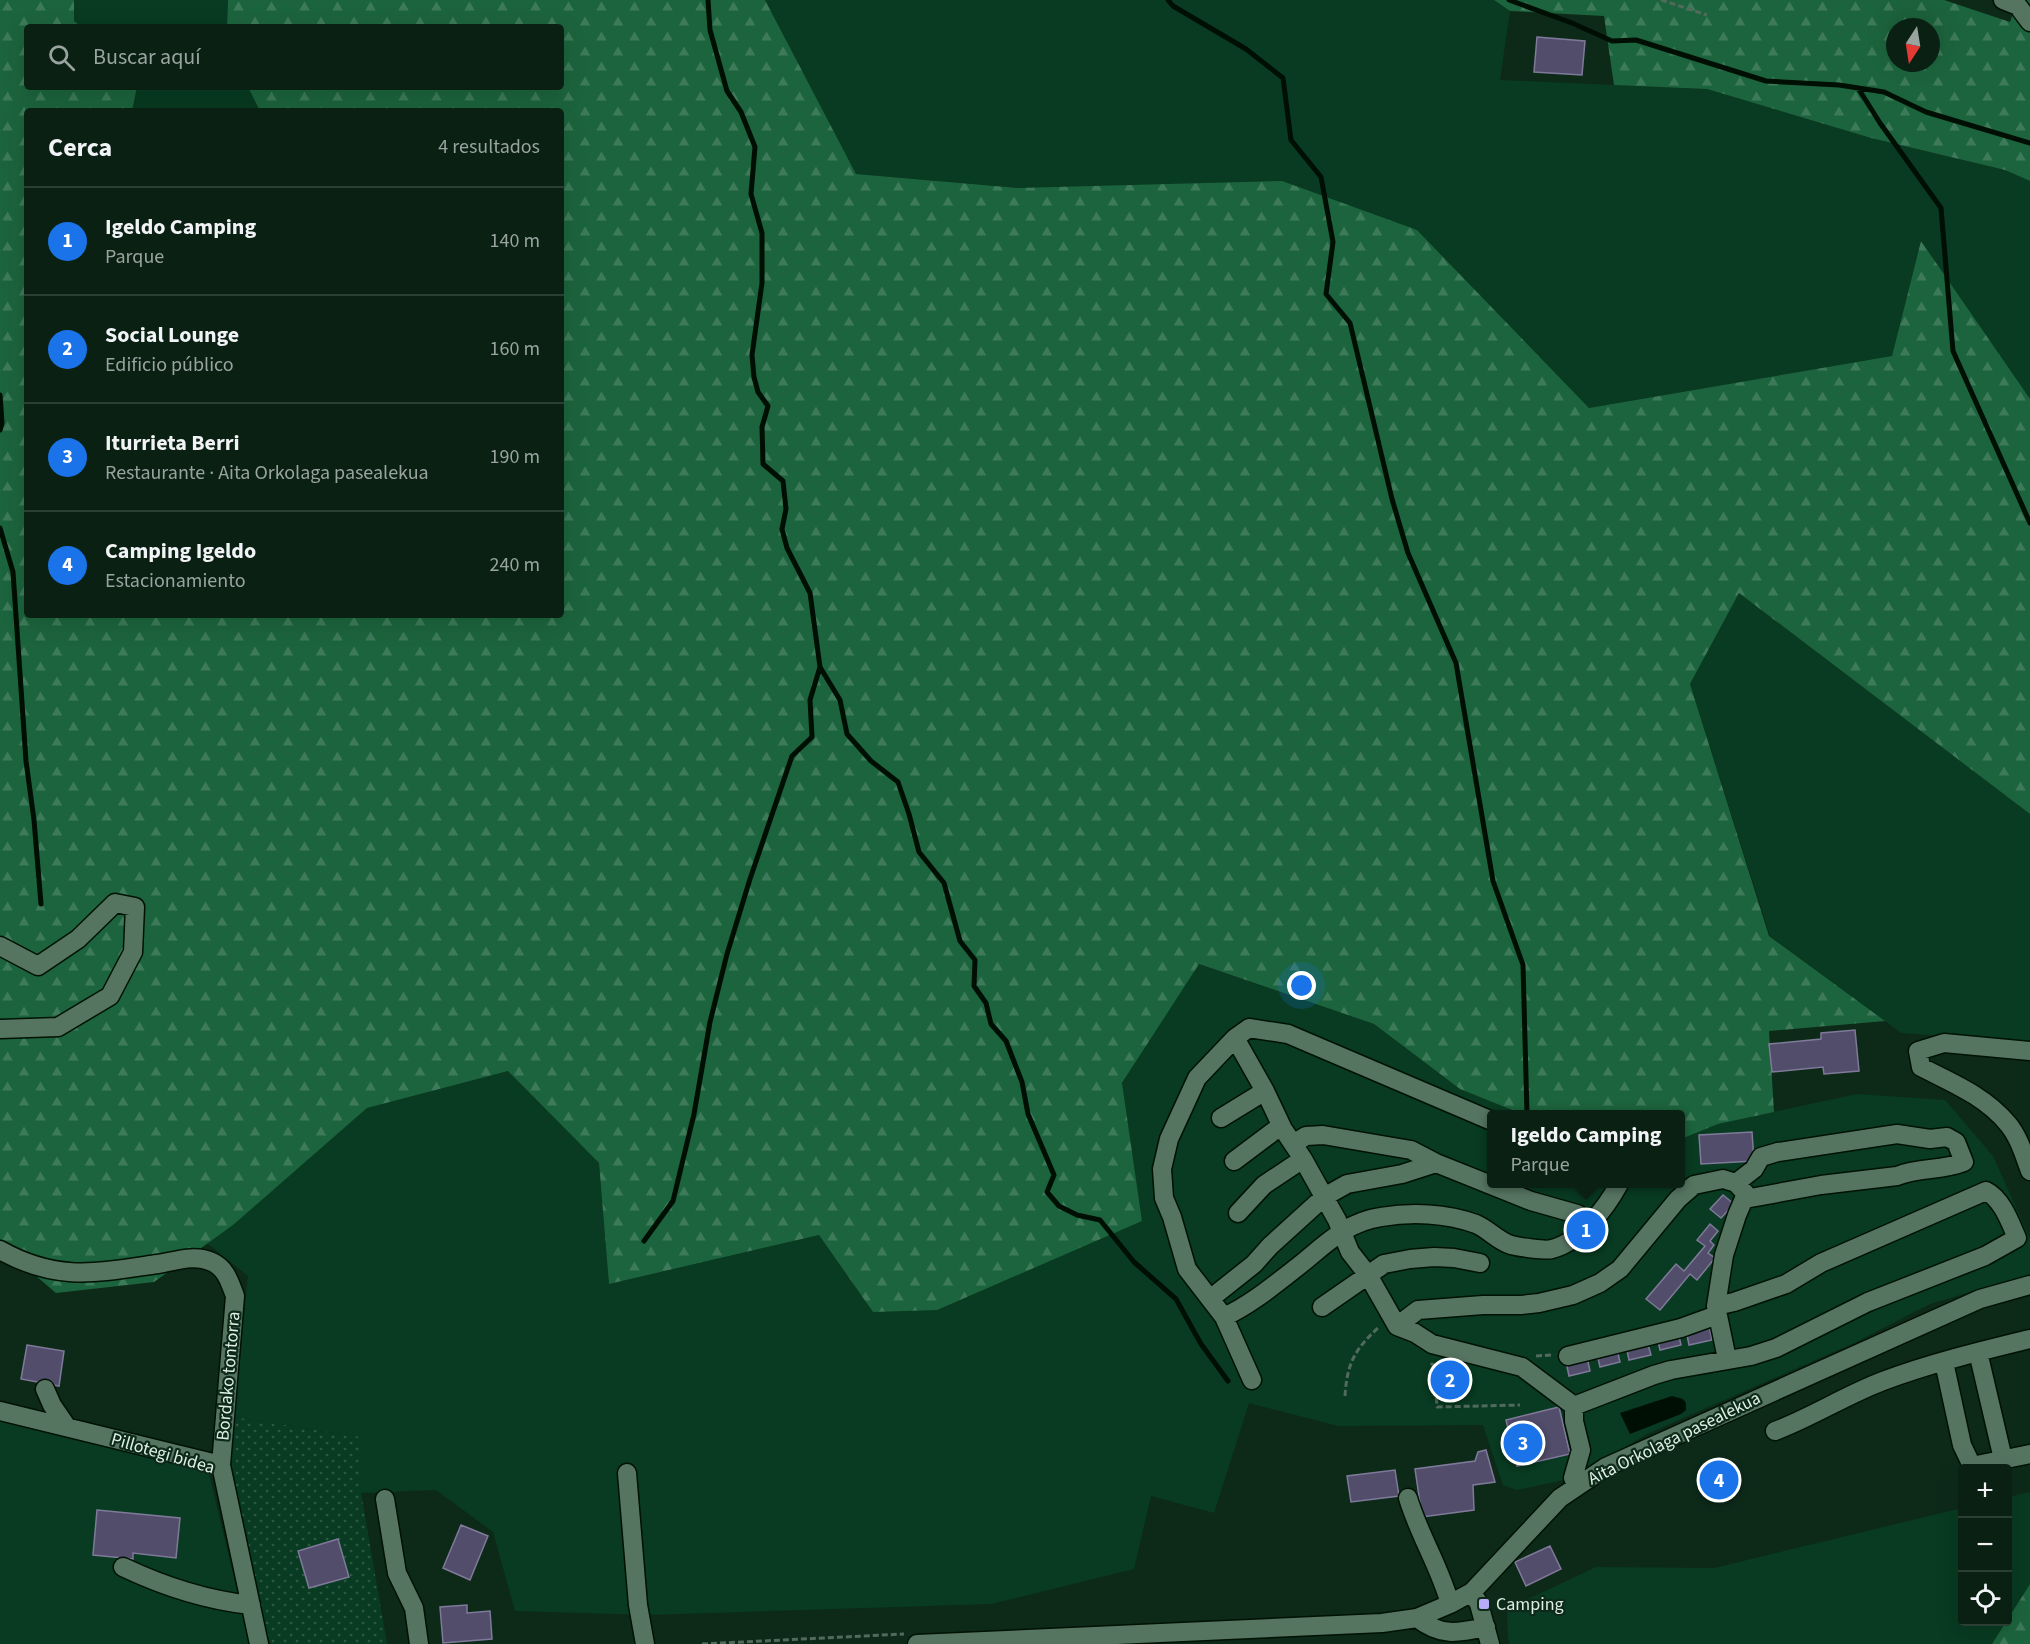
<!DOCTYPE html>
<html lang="es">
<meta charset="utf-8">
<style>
:root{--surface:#0a2013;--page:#182d21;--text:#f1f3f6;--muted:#99a3a0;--line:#2a3e33;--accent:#1a73e8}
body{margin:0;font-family:"Source Sans 3",sans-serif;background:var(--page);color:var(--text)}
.controls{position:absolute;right:18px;bottom:18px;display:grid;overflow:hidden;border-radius:6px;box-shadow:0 6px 24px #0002}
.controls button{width:54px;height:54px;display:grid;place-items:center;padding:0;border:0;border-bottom:2px solid var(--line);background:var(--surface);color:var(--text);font:30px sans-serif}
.compass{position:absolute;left:1886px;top:18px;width:54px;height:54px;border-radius:50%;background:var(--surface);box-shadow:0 6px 24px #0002;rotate:192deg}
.you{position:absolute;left:1302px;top:986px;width:21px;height:21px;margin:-15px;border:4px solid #fff;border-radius:50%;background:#1a73e8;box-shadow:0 0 0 9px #1a73e833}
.badge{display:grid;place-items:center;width:39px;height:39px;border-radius:50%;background:var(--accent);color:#fff;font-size:20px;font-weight:700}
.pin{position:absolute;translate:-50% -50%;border:3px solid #fff;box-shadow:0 2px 6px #0006}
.popup{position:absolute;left:1487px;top:1110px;width:198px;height:78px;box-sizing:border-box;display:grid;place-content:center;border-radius:6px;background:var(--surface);filter:drop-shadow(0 2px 4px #0005);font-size:20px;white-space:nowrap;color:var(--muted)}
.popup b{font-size:22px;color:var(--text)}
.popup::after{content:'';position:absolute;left:50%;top:100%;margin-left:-12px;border:12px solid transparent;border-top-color:var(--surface)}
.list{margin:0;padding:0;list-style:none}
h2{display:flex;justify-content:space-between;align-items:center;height:78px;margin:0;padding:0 24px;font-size:26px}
h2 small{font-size:20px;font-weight:400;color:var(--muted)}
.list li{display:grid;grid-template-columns:39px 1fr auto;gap:18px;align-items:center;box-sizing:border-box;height:108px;padding:0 24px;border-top:2px solid var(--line)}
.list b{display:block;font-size:22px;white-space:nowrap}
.list p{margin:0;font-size:20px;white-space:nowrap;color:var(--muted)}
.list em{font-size:20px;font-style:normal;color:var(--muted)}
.icon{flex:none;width:33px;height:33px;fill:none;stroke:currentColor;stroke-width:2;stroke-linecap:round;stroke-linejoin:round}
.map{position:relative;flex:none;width:2030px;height:1644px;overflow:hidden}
.search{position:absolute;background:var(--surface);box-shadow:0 6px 24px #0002;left:24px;top:24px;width:540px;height:66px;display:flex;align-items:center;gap:15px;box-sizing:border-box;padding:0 21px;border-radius:6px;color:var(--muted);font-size:22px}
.panel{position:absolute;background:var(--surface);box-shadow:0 6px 24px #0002;left:24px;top:108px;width:540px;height:510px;border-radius:6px}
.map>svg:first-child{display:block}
</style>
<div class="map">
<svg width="2030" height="1644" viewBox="0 0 2030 1644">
<defs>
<pattern id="forest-firs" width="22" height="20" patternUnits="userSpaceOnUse" patternTransform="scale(1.5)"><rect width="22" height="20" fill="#1c643d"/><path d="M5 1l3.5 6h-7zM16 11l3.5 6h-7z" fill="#3d7a59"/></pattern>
<pattern id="garden-dots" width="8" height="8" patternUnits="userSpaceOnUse" patternTransform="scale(1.5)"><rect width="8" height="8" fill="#083b21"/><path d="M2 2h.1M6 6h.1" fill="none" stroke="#2c5841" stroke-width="1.8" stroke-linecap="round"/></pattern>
</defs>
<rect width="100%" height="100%" fill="#0d2a19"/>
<path fill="#083b21" d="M74,0H228L227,27H82L74,21Z
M765,0H1494L1510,11L1500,80L1707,89L1871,138L2005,170L2030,181V403L1921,241L1892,356L1589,408L1417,230L1018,188L856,174Z
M137,87H248L260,111H132Z
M1739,593L2030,814V1042L1901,1033L1770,936L1690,684Z
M1198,964L1374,1024L1460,1089L1522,1114H1492V1184H1680L1681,1139L1718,1124L1857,1094L1945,1100L1993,1156L2030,1239V1274L1930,1304L1854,1343L1647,1434L1573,1478L1517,1490L1503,1485L1483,1425L1338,1426L1249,1403L1214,1513L1151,1496L1134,1569L991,1604L649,1615L515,1611L493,1532L436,1490L361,1493V1437L234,1417L248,1276L207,1243L233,1225L367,1108L508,1071L599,1163L609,1284L819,1235L873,1312L1142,1221L1122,1084Z
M0,1421L208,1470L250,1644H0Z
M2030,1492V1584L2008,1619V1497Z
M1962,1508V1622H2006L1992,1644H1510L1508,1639L1507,1609L1596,1567L1714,1568Z"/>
<path fill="url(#forest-firs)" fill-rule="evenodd" d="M0,0H74V21L82,27H27V87H137L132,111H27V615H561V111H260L248,87H561V27H227L228,0H765L856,174L1018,188L1282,181L1417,230L1589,408L1892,356L1921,241L2030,399V814L1739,593L1690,684L1769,936L1885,1021L1769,1031L1774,1112L1718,1124L1681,1139L1680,1114H1522L1460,1089L1374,1024L1199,964L1122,1083L1142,1221L937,1310L873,1312L819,1235L609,1284L599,1163L508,1071L367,1108L233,1225L154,1282L56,1293L0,1245Z
M1494,0H1944L2010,22L2018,0H2030V181L2005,170L1871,138L1707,89L1614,85L1604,16L1510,11ZM1895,27H1931V63H1895Z
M2030,1584V1644H1992Z"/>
<path fill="url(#garden-dots)" d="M234,1417L361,1437V1493L387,1644H271L262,1627L237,1514L231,1468Z"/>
<path fill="#000f03" d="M1672,1396L1683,1399L1686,1403V1410L1681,1414L1630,1434L1620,1413Z"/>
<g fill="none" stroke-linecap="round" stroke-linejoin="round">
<path stroke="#000f03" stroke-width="5" d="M708,0L710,30L727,91L741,112L755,147L751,194L762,233V283L752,355L754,377L758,392L768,406L762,427L763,464L783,481L786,509L782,529L787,548L810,593L820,667L840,700L847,734L871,761L898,782L909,814L919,852L944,883L960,941L975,960L974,986L986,1003L991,1024L1006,1041L1022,1082L1028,1114L1054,1175L1047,1192L1059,1206L1077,1215L1100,1220L1134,1262L1176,1299L1201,1344L1228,1381
M1168,0L1173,6L1246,49L1283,78L1291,140L1321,177L1333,242L1326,294L1350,323L1392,499L1408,553L1456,663L1493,881L1523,965L1527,1114
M1509,0L1572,23L1612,41L1636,40L1766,81L1839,85L1884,92L1926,112L2030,143
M1858,88L1880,123L1941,208L1953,351L2030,523
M0,395L2,423L0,430
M0,528L13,572L26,761L34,820L41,904
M644,1241L673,1201L694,1114L710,1022L727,954L750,879L792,756L812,737L810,700L820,667"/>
</g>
<path fill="#514d6a" stroke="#7f7a9a" stroke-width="1.5" d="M1537,37L1585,41L1582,75L1534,72Z
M1855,1030L1859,1071L1824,1074L1823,1067L1772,1072L1769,1044L1821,1039V1033Z
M1752,1132L1754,1161L1701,1164L1699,1135Z
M1723,1195L1734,1204L1721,1218L1710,1209Z
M1710,1224L1718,1231L1710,1241L1714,1245L1708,1253L1715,1258L1697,1280L1690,1274L1660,1310L1646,1299L1676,1264L1684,1271L1705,1246L1697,1240Z
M1709,1325L1712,1340L1689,1345L1686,1330Z
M1678,1332L1681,1345L1660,1350L1657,1336Z
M1647,1341L1651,1355L1629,1360L1626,1346Z
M27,1345L64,1351L59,1386L21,1379Z
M1617,1349L1620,1362L1600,1367L1597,1354Z
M1587,1357L1590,1371L1569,1376L1566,1362Z
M1559,1407L1570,1454L1517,1466L1506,1420Z
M1486,1450L1495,1482L1473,1485L1474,1510L1422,1517L1415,1469L1475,1461L1478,1452Z
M1395,1470L1399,1496L1351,1502L1347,1476Z
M97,1510L180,1518L176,1558L133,1553V1559L93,1555Z
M461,1525L488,1536L470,1580L443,1568Z
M338,1539L349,1577L309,1588L298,1551Z
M1550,1546L1561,1569L1526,1586L1515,1562Z
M467,1605V1613L490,1611L492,1639L443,1643L440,1607Z"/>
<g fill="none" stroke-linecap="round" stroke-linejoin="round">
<g stroke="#001204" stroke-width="21">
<path id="minor" d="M2003,0L2018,6L2030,22
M0,946L38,966L78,939L115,903L135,907L133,952L110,996L58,1027L0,1029
M1235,1038L1265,1091L1283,1129L1303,1159L1337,1220L1350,1252L1368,1275L1397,1326L1415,1333L1432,1344L1522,1367L1574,1406
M2030,1051L1944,1043L1918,1051L1921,1067C1952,1083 1985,1096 2008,1124C2019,1137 2024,1155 2030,1171
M1221,1118L1265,1091
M1293,1144L1306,1136L1323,1135L1411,1150L1436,1163
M1234,1161L1274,1131L1283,1129
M1736,1183L1754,1169L1761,1157L1778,1152L1897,1134L1930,1139L1947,1137L1956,1142L1964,1162C1942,1171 1918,1167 1897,1176L1821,1185L1745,1199
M1238,1213L1264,1185L1303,1159
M0,1250C57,1282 96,1273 158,1264C176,1261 194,1254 212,1262C226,1268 230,1283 235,1296L221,1465L259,1644
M1210,1299L1254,1264L1270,1246L1324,1197L1347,1184L1402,1174L1436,1163L1531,1201L1577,1214L1592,1222
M1322,1307L1384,1264L1410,1259L1434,1257L1454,1258L1480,1263
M1224,1317C1250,1305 1273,1286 1296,1268C1323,1247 1345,1222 1381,1217C1411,1212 1446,1213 1476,1224C1488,1229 1498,1241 1511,1245C1519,1247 1545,1251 1552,1249C1580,1242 1606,1208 1619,1184
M1397,1326L1418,1310L1483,1305H1521L1539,1303L1573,1295L1600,1283L1620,1269L1678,1199L1694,1185L1723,1179L1736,1183L1746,1194L1737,1215L1724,1255L1716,1306L1727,1359
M1978,1352L2003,1459
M1568,1356L1681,1328L1717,1315
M1944,1362L1962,1445L1972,1466L2030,1454
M1252,1380L1224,1317L1187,1269L1172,1217L1164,1198L1162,1169L1169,1139L1197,1078L1235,1038L1249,1028L1288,1034L1492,1121
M45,1389L52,1405L67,1427
M0,1411L221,1465
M1775,1431C1812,1417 1846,1395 1883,1381C1931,1363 1981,1351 2030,1339
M627,1473L638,1605L645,1644
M1577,1485L1573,1478L1581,1450L1574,1421V1406L1654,1375L1671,1370L1751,1356L1776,1348L1868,1302L1985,1256L2017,1238C2010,1222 2002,1199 1986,1191L1821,1263L1786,1284L1734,1302L1716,1306
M1408,1498C1419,1535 1440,1567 1450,1604
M385,1499L397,1573L414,1608L419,1644
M123,1567C165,1587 205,1600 251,1605
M1472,1592L1479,1604L1490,1644
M1417,1618C1441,1637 1458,1633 1486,1627
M917,1644L1382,1623L1417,1618L1450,1604L1472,1592L1560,1498L1606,1467L1980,1299L2030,1285"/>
</g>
<path stroke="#516a5b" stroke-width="3" stroke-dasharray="6 3" stroke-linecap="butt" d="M1661,0L1707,15
M1536,1356L1551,1355
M1431,1363L1434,1366L1437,1407L1520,1405
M1345,1396C1347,1363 1355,1349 1379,1327
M702,1644L904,1634"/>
<use href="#minor" stroke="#567561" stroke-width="18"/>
</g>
<rect fill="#b8abf7" stroke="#0d2a19" stroke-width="2" x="1478" y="1598" width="12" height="12" rx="3"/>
<g text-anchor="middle" stroke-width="4.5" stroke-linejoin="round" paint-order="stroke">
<g font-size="18" fill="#deefe4" stroke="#0d2a19">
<text transform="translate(228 1376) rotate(-85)" y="6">Bordako tontorra</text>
<text transform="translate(1674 1438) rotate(-26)" y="6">Aita Orkolaga pasealekua</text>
<text transform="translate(163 1453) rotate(16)" y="6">Pillotegi bidea</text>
</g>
<g font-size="18" fill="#deefe4" stroke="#0d2a19" text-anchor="start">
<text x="1496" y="1610">Camping</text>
</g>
</g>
</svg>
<div class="controls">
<button>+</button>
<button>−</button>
<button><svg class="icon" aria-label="locate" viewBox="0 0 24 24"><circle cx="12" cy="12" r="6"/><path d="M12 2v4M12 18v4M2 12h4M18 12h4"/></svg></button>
</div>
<svg class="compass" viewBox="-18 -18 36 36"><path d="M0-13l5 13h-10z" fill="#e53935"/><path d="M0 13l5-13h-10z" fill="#99a3a0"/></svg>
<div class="you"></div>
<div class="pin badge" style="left:1586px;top:1230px">1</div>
<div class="popup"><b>Igeldo Camping</b>Parque</div>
<div class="pin badge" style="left:1450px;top:1380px">2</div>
<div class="pin badge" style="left:1523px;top:1443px">3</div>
<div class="pin badge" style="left:1719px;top:1480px">4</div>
<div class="search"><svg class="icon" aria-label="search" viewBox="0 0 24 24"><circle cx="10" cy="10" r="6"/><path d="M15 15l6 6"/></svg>Buscar aquí</div>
<section class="panel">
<h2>Cerca<small>4 resultados</small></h2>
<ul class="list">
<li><span class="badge">1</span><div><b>Igeldo Camping</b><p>Parque</p></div><em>140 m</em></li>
<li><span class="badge">2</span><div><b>Social Lounge</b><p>Edificio público</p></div><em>160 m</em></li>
<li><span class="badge">3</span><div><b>Iturrieta Berri</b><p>Restaurante · Aita Orkolaga pasealekua</p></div><em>190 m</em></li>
<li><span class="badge">4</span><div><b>Camping Igeldo</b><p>Estacionamiento</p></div><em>240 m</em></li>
</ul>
</section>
</div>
